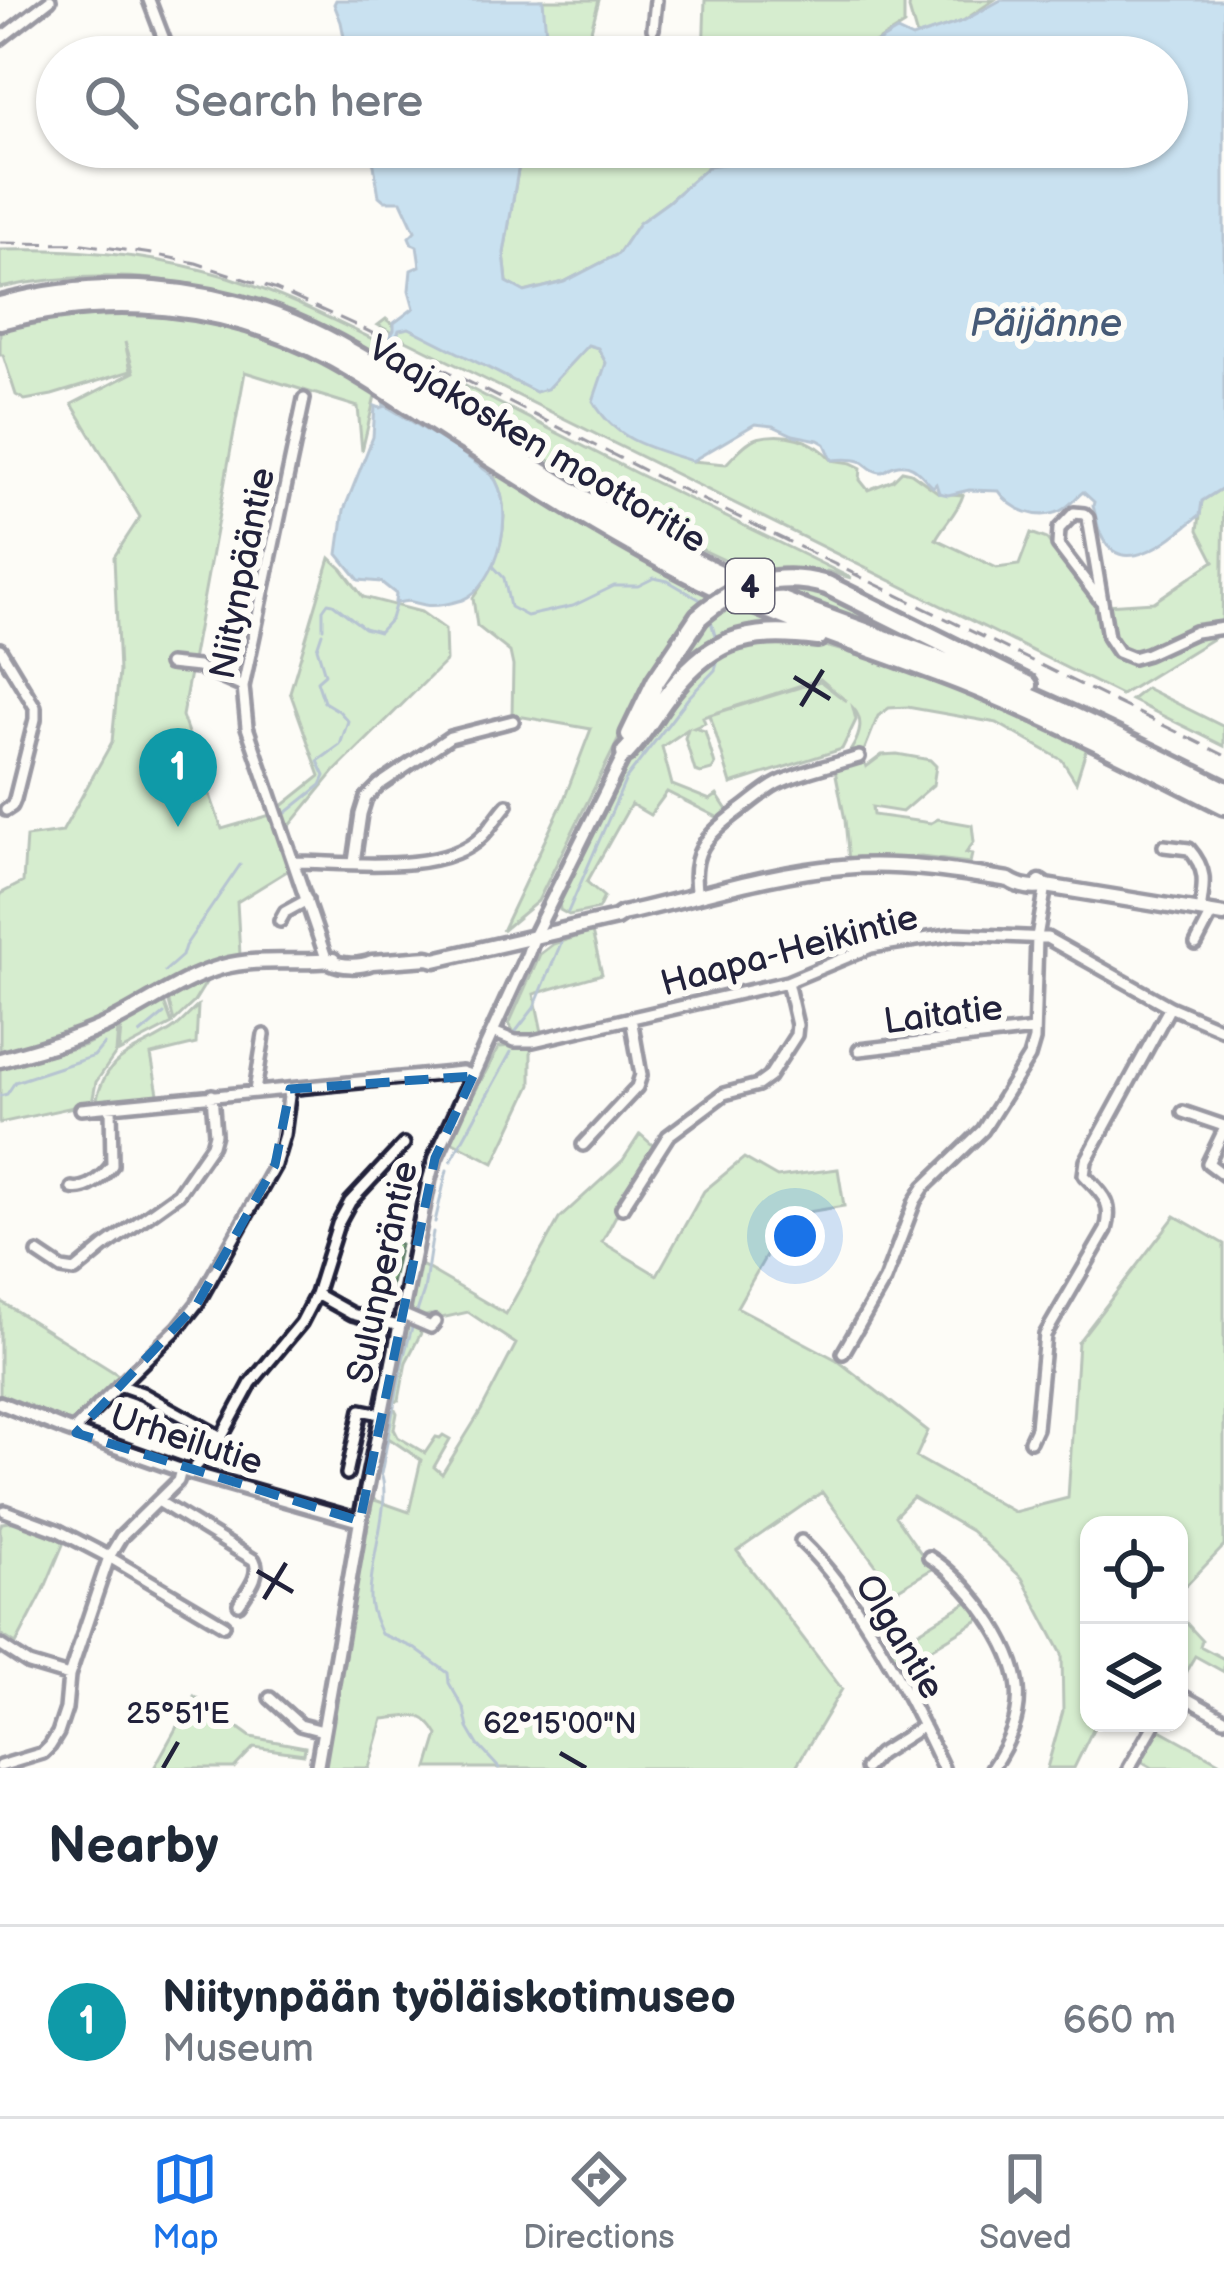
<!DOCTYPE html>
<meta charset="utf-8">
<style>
:root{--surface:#fff;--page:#f6f6f7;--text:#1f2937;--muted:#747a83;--line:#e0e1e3;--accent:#1a73e8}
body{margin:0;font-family:"Balsamiq Sans",sans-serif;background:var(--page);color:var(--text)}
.controls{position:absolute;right:36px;bottom:36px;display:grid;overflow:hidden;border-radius:24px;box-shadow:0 3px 9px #0004}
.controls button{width:108px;height:108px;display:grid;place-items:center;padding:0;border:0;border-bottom:3px solid var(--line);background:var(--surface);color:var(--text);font:60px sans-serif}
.you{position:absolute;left:795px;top:1236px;width:42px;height:42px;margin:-30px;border:9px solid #fff;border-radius:50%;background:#1a73e8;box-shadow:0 0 0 18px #1a73e833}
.badge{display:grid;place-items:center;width:78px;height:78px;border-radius:50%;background:var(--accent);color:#fff;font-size:39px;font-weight:700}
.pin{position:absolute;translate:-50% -99px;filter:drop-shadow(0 3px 6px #0008)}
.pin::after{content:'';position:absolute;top:63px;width:42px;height:36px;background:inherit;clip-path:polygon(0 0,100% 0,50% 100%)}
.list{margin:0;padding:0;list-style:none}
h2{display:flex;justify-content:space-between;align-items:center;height:156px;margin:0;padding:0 48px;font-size:51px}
h2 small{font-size:39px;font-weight:400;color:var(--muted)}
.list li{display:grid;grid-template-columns:78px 1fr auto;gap:36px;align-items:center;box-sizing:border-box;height:192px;padding:0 48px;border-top:3px solid var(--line)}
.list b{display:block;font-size:45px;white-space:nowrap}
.list p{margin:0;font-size:39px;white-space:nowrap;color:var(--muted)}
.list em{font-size:39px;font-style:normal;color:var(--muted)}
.icon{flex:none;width:66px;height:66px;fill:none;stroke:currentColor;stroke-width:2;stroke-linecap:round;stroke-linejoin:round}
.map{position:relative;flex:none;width:1224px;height:1768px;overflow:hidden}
.search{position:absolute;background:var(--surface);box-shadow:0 3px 9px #0004;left:36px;right:36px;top:36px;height:132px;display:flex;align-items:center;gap:30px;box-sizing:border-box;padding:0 42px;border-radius:66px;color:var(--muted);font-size:45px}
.sheet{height:348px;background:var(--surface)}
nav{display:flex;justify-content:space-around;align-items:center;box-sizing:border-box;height:168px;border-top:3px solid var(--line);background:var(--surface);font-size:33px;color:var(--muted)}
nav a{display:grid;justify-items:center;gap:6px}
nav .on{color:var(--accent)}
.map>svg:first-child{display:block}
</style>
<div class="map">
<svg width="1224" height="1768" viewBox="0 0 1224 1768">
<rect width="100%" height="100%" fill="#fdfcf7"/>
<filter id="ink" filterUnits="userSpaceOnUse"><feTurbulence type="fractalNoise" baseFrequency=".00833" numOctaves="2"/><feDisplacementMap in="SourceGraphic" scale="24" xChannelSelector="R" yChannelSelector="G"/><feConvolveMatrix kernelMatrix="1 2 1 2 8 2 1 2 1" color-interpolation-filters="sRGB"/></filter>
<g filter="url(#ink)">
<path fill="#a7db9d" stroke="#647e6c" stroke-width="3" d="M541,0H599L591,30L595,57H547Z
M705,0H904V25L852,57H703Z
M910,0H994L963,21L917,37L909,9Z
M522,147H782L767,158L709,166L668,202L639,223L618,254L564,282L524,292L507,282L504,253Z
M0,250C76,248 155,255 228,277C281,294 331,319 381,343L383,360C255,289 147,258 0,288Z
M119,311C224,315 287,340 376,392L362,451L358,407L245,372L182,716L222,829L277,813L284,830L281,807L320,776L290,692L330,558L342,569L363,597L421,612L445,629L446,661L334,772L284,833L295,866L237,902L240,955C192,971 155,996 110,1017C75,1034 37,1044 0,1053V894L23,882L26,837L62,832L112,742L119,672L114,557L140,517L72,404L134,372L125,342L131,371L52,395L25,400L16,395L3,355H0V328L63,314Z
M386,319L399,330L409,327L536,392L548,388L588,344L598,348L606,363L692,461L726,464C734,456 746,441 757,438C784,431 814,439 832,460L851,463L861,468L860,480L868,490L893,480L902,471L911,473L939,493L963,495C958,512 944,524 936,539L997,568L1019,565L1031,533L1047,539L1091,597L1106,605L1154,602L1214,561L1198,530L1202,501L1224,487L1222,633L1121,695L402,338L378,325Z
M395,350L636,473L851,578L827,571L819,575L789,570L752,573L684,541L603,494L392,362Z
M499,470L800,629L731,637L633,739L689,621L684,623L658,660L538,901L502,931L563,802L591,729L512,715L513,666L510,652L477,626L473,598C498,563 516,518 494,477Z
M781,583L832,593L981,667L763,586Z
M800,640C900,662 994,706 1087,747L1076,782L1062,760L997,723L907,707L889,708L878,716L864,751L845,758C856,744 868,724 853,708L856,720L842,749L731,784L710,715L820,681L846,701L820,679L703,717L705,723L694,728L705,731L715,765L712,770L701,773L695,771L685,738L688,729L662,747L672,785L710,800L717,795L729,813L721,819L667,792L650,815L631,804L587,882L604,897L598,909L569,915L560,910L559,901L603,808L661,712L693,674L736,645Z
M1146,688L1224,727V746L1131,700Z
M897,754L930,760L936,766L933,785L902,812L872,807L873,815L931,823L938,819L972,825L974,842L966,853L972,854L970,863L921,857L849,861L845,820L835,770L864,760L866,767L882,755Z
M592,932L602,974L534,994L542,1032L517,1037L509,1024L540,954L553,944Z
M207,981L194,1002L174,1021L168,999Z
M164,1002L172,1024L119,1052L121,1027Z
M198,1006L196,1044L151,1055L159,1099L96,1103C107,1049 140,1054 177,1026C184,1020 191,1012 198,1006Z
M118,1028L116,1053L96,1082L92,1103L0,1123V1068L85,1045Z
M531,1045V1085L494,1163L449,1140L499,1047Z
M640,1134L658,1150L620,1208L602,1242L657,1275L704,1191L744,1158L777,1177L838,1169L844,1206L789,1215L737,1307L837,1360L928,1431L916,1457L1014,1512L1068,1498L1078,1342L1175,1216L1224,1244V1546L1179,1593V1525H1089V1723H1096L1074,1768H1047L1063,1711L1062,1654L1022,1578L971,1531L913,1497L895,1516L932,1569L895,1591L822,1492L737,1551L842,1689L795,1768H428L438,1735C422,1708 412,1717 383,1719L369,1768H323L372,1499L409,1512L421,1460L384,1435L389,1410L395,1409L397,1413L394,1429L398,1437L425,1453L436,1437L440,1438L443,1435L450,1439L434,1467L442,1474L482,1409L516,1344L468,1312L437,1319L430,1315C421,1318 416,1318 408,1311L418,1263L506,1314L559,1219L623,1160Z
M378,1237L400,1244L383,1320L360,1315Z
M0,1301L120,1376L70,1430L0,1401Z
M409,1323L419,1326L421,1333L406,1362L399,1400L395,1402L391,1400L405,1327Z
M17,1521L64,1542L43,1592L16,1644L0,1634V1527L2,1523Z
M969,1601L982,1618L897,1669L886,1651Z
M1179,1615L1202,1640L1200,1646L1224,1659V1672L1195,1656L1185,1673L1179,1670Z
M194,1696L251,1737L305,1747L304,1754L254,1747L234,1768H154Z
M1159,1729L1224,1765V1768H1153L1141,1761Z"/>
<path fill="#89c1e7" stroke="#6081a2" stroke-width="3" d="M336,0H543L548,57H348L341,22L334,4Z
M1001,0H1224V487L1202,501L1200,515C1176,534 1123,583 1101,535C1097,527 1096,515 1093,506L1094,502L1083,492C1075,498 1069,507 1060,511C1038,521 1011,510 999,491L969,490L948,495L939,493L936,484L933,487C921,476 914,460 894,466C885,469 886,474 876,471C870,470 866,463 860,461C851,458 841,459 832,460L825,444L818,440L793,435L773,426L755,424L692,461C650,448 616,441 593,401L606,363L598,348L588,345L547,389L536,392L409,328L399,330L389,360L386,362L383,349L394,330V323L414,308L409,290L411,270L420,266L417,246L412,244L409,237L415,231L401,201H385L379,196L374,165L366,147H522L504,253L507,282L525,292L564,282L618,254L639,223L668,202L709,166L767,158L782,147H1167V57H852L897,31L912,38L963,21Z
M375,406L380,408L386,406L454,447L492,475C517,507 500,584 462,600C452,603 435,607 425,605C412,603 411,599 398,603L395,602L396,594L381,582L359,580L338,554L344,510L373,437Z"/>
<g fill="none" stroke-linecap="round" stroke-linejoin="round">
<path stroke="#6081a2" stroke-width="3" d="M383,399L384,406
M493,566L504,578L510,607L527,616L573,606L614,586H638L654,578L668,581L704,602
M710,618L716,639
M323,628V610L328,603L333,604L364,628L379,632L391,619L396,602
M286,813L321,785L325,776L318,761L340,745L348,721L339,711L324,702L317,681L325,674L317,648L322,633
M568,912L626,779L689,697L715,670L719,657
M165,971L182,956L185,946L240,865
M140,1034L164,1014
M513,1035L534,1008L561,943
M0,1096L7,1094L15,1082L94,1056L104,1044
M451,1161L511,1052
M435,1222L447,1170
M416,1315L424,1291L433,1232
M413,1324L403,1359L381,1474C392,1500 369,1563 370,1598C370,1610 376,1623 381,1634L414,1648L448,1673L449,1683L464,1709L468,1728L478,1745L499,1768"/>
<g stroke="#22223b" stroke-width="18">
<path id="minor" d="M149,0L168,50
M653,29L656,0
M0,39L50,0
M304,399L243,687L247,727L327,961
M1100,600L1058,545L1059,529L1074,513L1084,514L1088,518L1108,637L1118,652L1133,658L1147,654L1195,632L1224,628
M0,649L35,707V719L15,799L12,806L6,810
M169,664L198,667L243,687
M1164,846L1189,849C1208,871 1204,884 1200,911
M294,862C346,862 443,876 482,836C491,827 498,815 507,805
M354,862L361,814L366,798L379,785L450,737L513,721
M697,897C689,852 706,836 739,811C752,802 764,790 778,783C802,771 833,765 859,757
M280,921L285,912L307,900
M1196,944L1212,913
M493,1032L515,1041H533L787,982L871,947L955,934L1047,938L1170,1007L1224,1030
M859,1050L1034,1030
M255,1091L264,1035
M81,1109L462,1072L473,1076
M1183,1112L1224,1126
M1224,1130L1208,1163L1224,1175
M583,1145L637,1087L641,1075L631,1018
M72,1188C87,1191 103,1177 112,1165L111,1106
M622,1208L668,1136L724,1094L758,1085L769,1077L796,1035L797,1025L787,982
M38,1253L62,1269L75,1271L104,1247L178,1194L212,1145L215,1134L212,1095
M316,1294L352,1314L399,1326
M401,1314L431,1327L435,1322
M843,1353L885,1280L915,1201L924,1187L983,1130L1029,1057L1034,1040L1037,937L1046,886
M119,1385L142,1393L221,1437
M76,1433L77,1427L178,1328L197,1304L275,1165L284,1135L290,1089
M1030,1441L1036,1428L1045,1335L1106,1230C1114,1202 1102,1194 1084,1175L1086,1161L1170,1007
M190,1473L220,1440L251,1383L301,1323L316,1294L338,1224L350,1202L404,1144
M347,1474L361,1410L381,1414
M158,1501L254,1560C262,1575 247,1591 239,1604
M5,1511L59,1531L109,1557L224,1625
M801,1541C859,1596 909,1695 943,1768
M929,1557C966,1579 1014,1643 1018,1688C1021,1718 1008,1744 992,1768
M0,1645L29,1664L69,1676
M1179,1694L1224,1719
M270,1698L300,1725L323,1731
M0,1766L43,1753L50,1746L58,1733L66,1709L69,1676L109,1557L121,1537L178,1481L181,1470
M866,1768L879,1754L923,1726
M1129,1768L1155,1723"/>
</g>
<g stroke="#22223b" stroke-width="20">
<path id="tertiary" d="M0,1403L65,1429L181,1470L360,1521
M317,1768L360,1521L429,1179L435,1158L528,954L535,934L625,753"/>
</g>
<g stroke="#22223b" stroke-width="21">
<path id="secondary" d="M1040,882L1046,886L1224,915
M330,961C342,967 360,967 372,962L428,958L435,960L616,918L622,914C695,898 768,873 842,867C898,862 954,871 1009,880C1019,887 1035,890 1046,886
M0,1060C38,1049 78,1039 114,1021C150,1003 183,978 222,967C258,957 296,964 333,960"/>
</g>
<g stroke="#22223b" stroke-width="26">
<path id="motorway" d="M0,306C104,278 212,286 310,331C359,354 405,386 450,415C540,471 628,531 724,576C804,613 888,638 969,671C1056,706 1140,748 1224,790
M0,320C111,291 224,301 326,354C374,379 419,412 465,441C546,492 628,545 716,587C795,624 879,649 961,681C1051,717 1138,761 1224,805
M827,585L1028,685
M630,735L656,681L699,617
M625,753C641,737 651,718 664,700C708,639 745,628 818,637"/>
</g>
<use href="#minor" stroke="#fdfcf7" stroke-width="9"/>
<use href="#tertiary" stroke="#fdfcf7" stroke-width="10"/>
<use href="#secondary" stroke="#fdfcf7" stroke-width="12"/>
<use href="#motorway" stroke="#fdfcf7" stroke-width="16"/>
<path stroke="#22223b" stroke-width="3" stroke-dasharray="18 9" stroke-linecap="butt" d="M0,243L83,244L152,254L196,263L277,290L360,327L673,485L1224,755"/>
<g stroke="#22223b" stroke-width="26" stroke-linecap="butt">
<path id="motorway-bridge" d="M699,617C738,583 778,571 827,585"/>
</g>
<use href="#motorway-bridge" stroke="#fdfcf7" stroke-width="16"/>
</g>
</g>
<path d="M0 0H1224V1768H0ZM473,1076L435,1158L360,1521L76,1433L197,1304L275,1165L290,1089Z" fill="#fdfcf7" fill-opacity=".55" fill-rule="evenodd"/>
<path fill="none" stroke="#1f6fb2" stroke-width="9" stroke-dasharray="24 15" stroke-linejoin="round" d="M473,1076L435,1158L360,1521L76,1433L197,1304L275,1165L290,1089Z"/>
<path fill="none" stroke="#22223b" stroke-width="4.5" d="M794,677L830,699M801,706L823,670M257,1571L293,1592M264,1599L286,1563M560,1753L586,1768M163,1768L178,1742"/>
<g text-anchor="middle" stroke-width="12" stroke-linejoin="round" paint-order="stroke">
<rect fill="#fdfcf7" stroke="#646373" stroke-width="3" x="726" y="559" width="48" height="54" rx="9"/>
<g font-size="33" font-weight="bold" fill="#22223b">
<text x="750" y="598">4</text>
</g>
<g font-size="36" fill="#22223b" stroke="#fdfcf7">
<text transform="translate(538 443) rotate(31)" y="13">Vaajakosken moottoritie</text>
<text transform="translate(241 573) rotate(-79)" y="13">Niitynpääntie</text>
<text transform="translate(789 949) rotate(-15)" y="13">Haapa-Heikintie</text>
<text transform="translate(943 1013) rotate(-7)" y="13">Laitatie</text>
<text transform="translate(381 1272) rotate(-78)" y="13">Sulunperäntie</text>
<text transform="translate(187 1438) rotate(18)" y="13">Urheilutie</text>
<text transform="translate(901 1636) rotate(59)" y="13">Olgantie</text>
</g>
<g font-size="39" font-style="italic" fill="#465a77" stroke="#fdfcf7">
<text x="1046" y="336">Päijänne</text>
</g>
</g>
<g font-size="30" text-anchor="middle" fill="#22223b" stroke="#fdfcf7" stroke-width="12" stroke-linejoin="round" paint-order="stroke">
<text x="178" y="1723">25°51'E</text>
<text x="560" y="1733">62°15'00"N</text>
</g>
</svg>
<div class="controls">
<button><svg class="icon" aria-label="locate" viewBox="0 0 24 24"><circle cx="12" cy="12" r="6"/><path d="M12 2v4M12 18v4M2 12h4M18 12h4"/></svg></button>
<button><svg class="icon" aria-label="layers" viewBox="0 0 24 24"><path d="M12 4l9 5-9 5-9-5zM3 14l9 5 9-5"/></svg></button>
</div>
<div class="you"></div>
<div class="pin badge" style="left:178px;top:827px;background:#0f9aa8">1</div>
<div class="search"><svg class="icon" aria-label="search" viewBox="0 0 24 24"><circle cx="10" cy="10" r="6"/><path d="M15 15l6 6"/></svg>Search here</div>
</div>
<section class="sheet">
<h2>Nearby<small></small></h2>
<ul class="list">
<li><span class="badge" style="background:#0f9aa8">1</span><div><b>Niitynpään työläiskotimuseo</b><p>Museum</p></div><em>660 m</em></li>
</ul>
</section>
<nav>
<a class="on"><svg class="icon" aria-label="map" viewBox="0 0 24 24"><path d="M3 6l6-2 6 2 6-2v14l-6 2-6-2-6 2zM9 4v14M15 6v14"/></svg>Map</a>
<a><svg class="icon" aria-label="directions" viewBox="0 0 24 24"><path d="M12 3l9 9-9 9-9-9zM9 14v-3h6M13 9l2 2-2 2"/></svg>Directions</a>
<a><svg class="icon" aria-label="saved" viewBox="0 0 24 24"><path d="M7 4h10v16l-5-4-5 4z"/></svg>Saved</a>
</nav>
